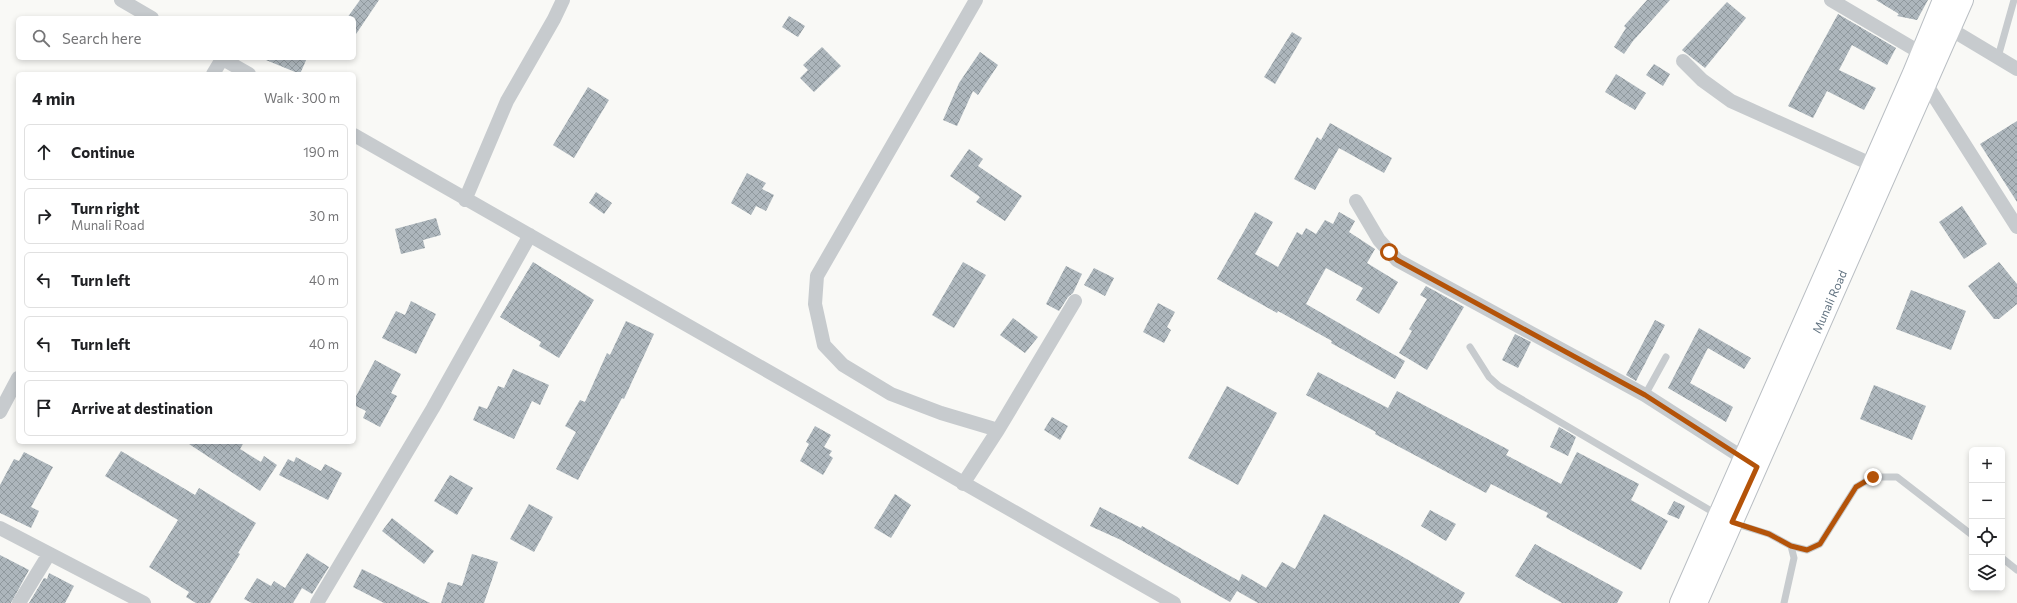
<!DOCTYPE html>
<meta charset="utf-8">
<style>
:root{--surface:#fff;--page:#f2f2f2;--text:#202124;--muted:#757577;--line:#e0e0e0}
body{margin:0;font-family:Commissioner,sans-serif;background:var(--page);color:var(--text)}
.controls{position:absolute;right:12px;bottom:12px;display:grid;overflow:hidden;border-radius:6px;box-shadow:0 2px 6px #0003}
.controls button{width:36px;height:36px;display:grid;place-items:center;padding:0;border:0;border-bottom:1px solid var(--line);background:var(--surface);color:var(--text);font:20px sans-serif}
.stop{position:absolute;width:12px;height:12px;margin:-9px;border:3px solid #b45309;border-radius:50%;background:#fff}
.stop.end{background:#b45309;border-color:#fff;box-shadow:0 1px 4px #0008}
.list{margin:0;padding:0;list-style:none}
h2{display:flex;justify-content:space-between;align-items:center;height:52px;margin:0;padding:0 16px;font-size:17px}
h2 small{font-size:13px;font-weight:400;color:var(--muted)}
.list li{display:grid;grid-template-columns:26px 1fr auto;gap:12px;align-items:center;box-sizing:border-box;height:56px;margin:0 8px 8px;padding:0 8px;border:1px solid var(--line);border-radius:6px}
.list b{display:block;font-size:15px;white-space:nowrap}
.list p{margin:0;font-size:13px;white-space:nowrap;color:var(--muted)}
.list em{font-size:13px;font-style:normal;color:var(--muted)}
.icon{flex:none;width:22px;height:22px;fill:none;stroke:currentColor;stroke-width:2;stroke-linecap:round;stroke-linejoin:round}
.map{position:relative;flex:none;width:2017px;height:603px;overflow:hidden}
.search{position:absolute;background:var(--surface);box-shadow:0 2px 6px #0003;left:16px;top:16px;width:340px;height:44px;display:flex;align-items:center;gap:10px;box-sizing:border-box;padding:0 14px;border-radius:6px;color:var(--muted);font-size:15px}
.panel{position:absolute;background:var(--surface);box-shadow:0 2px 6px #0003;left:16px;top:72px;width:340px;height:372px;border-radius:6px}
.map>svg:first-child{display:block}
</style>
<div class="map">
<svg width="2017" height="603" viewBox="0 0 2017 603">
<defs>
<pattern id="building-cross-hatch" width="8" height="8" patternUnits="userSpaceOnUse"><rect width="8" height="8" fill="#adb6bc"/><path d="M0 0l8 8M0 8l8-8" fill="none" stroke="#90999e"/></pattern>
</defs>
<rect width="100%" height="100%" fill="#f9f9f6"/>
<path fill="url(#building-cross-hatch)" d="M360,0H379L354,37V18H347Z
M1647,0H1670L1633,41L1624,54L1614,47L1626,28L1624,26Z
M1876,0H1928L1917,20L1897,16L1899,14Z
M1727,2L1746,18L1705,68L1682,50Z
M1838,14L1896,48L1887,65L1852,45L1839,70L1876,88L1864,110L1827,91L1813,118L1788,106Z
M789,16L805,26L798,37L782,27Z
M1292,32L1302,38L1275,84L1264,77Z
M822,47L841,66L814,92L800,78L808,70L803,65Z
M980,52L998,65L978,95L973,91L957,126L943,120L959,83Z
M261,58H307L300,74Z
M1654,64L1670,74L1663,86L1646,75Z
M1616,74L1646,93L1635,110L1605,92Z
M588,87L609,100L574,158L553,145Z
M2017,121V202L1980,144Z
M1330,123L1392,158L1384,173L1339,148L1315,190L1294,179L1317,137L1321,140Z
M969,149L983,159L978,166L1022,196L1005,221L976,202L980,197L950,176Z
M747,173L766,183L762,189L774,195L766,211L756,206L751,215L731,203Z
M596,192L612,203L604,214L589,203Z
M1962,206L1987,244L1964,259L1939,222Z
M1255,212L1273,222L1255,254L1278,267L1297,232L1302,235L1306,228L1316,234L1325,220L1333,224L1339,212L1355,221L1349,232L1375,249L1367,263L1398,282L1379,314L1356,300L1363,288L1326,268L1306,304L1405,361L1395,379L1331,343L1332,341L1278,311L1277,313L1217,279Z
M436,218L441,235L423,240L425,248L401,254L395,229Z
M533,262L594,300L559,358L539,346L541,342L500,317Z
M963,262L986,275L954,328L932,315Z
M1999,262L2017,284V304L1999,319H1994L1968,286Z
M1066,266L1082,274L1073,293L1068,297L1059,311L1046,304Z
M1094,268L1114,278L1105,296L1084,285Z
M1426,286L1464,307L1427,370L1399,353L1412,331L1409,329L1427,299L1420,295Z
M1911,290L1966,311L1951,350L1896,329Z
M411,301L436,314L416,354L382,338L396,311L405,315Z
M1158,303L1175,312L1167,327L1171,330L1164,343L1143,332Z
M1013,318L1038,337L1025,353L1000,335Z
M1655,320L1665,325L1636,381L1626,375Z
M626,321L654,334L624,399L622,398L578,480L556,469L576,432L565,426L580,400L585,402L607,353L610,355Z
M1699,328L1751,358L1744,369L1708,348L1690,383L1733,407L1726,422L1668,388Z
M1515,334L1531,342L1518,368L1502,360Z
M375,360L401,374L391,393L397,396L380,427L363,418L366,411L354,405V400Z
M513,369L549,385L540,405L532,401L514,439L473,420L479,406L487,409L498,386L504,388Z
M1318,372L1388,408L1397,391L1509,450L1506,455L1561,484L1577,452L1639,484L1631,500L1668,521L1641,570L1546,517L1548,513L1491,484L1486,493L1375,434L1376,432L1306,395Z
M1874,385L1926,406L1912,440L1860,419Z
M1227,386L1277,413L1238,485L1188,458Z
M1052,417L1068,426L1060,440L1044,430Z
M815,426L831,435L824,447L832,451L829,455L833,458L823,475L800,461L809,444L806,442Z
M1559,427L1576,437L1568,456L1550,447Z
M186,442H244L240,449L261,462L264,456L277,465L260,491Z
M121,451L195,495L199,488L256,523L238,553L240,554L210,603H196L186,597L189,592L149,567L178,520L105,476Z
M24,452L53,467L31,507L39,511L31,528L0,513V485L14,459L19,461Z
M296,457L321,471L325,464L342,473L328,500L279,475L288,459L294,462Z
M450,475L473,488L457,515L434,501Z
M895,494L911,505L891,538L874,528Z
M1674,501L1685,506L1679,519L1667,514Z
M529,504L553,517L534,552L510,539Z
M1100,507L1141,528L1142,526L1239,581L1242,574L1266,588L1282,562L1295,569L1324,514L1398,554L1465,593L1459,603H1258L1237,591L1230,602L1121,540L1090,526Z
M1430,510L1456,524L1446,541L1421,526Z
M392,518L434,551L424,564L382,531Z
M1535,544L1623,592L1617,603H1562L1515,576Z
M307,553L329,567L312,594L302,588L293,603H252L244,599L257,578L271,586L274,581L285,588Z
M472,554L498,562L484,603H441L448,582L462,586Z
M0,555L29,570L11,603H0Z
M362,569L430,603H384L353,587Z
M49,573L74,586L65,603H29L44,578L47,579Z"/>
<g fill="none" stroke-linecap="round" stroke-linejoin="round">
<g stroke="#b9bec3" stroke-width="22">
<path id="secondary" d="M1680,603L1913,73L1943,0
M1697,603L1963,0"/>
</g>
<path stroke="#c7cbce" stroke-width="7" d="M1998,57L2014,0
M1470,347L1489,377L1499,386L1718,515
M1645,395L1666,357
M1733,523L1769,534L1791,546L1794,558L1784,603
M1791,546L1807,550L1820,544L1856,487L1873,477H1897L1972,535
M2002,558L2017,570"/>
<path stroke="#c7cbce" stroke-width="14" d="M121,0L152,18
M976,0L817,276L815,304L824,345L843,365L891,394L941,413L998,430
M1831,0L1921,53
M1942,24L2017,69
M221,58L249,74
M1683,61L1702,80L1731,101L1873,165
M213,74L222,59
M1923,79L2017,227
M354,135L1174,603
M465,200L507,101L554,19L563,0
M1356,201L1379,240L1397,260L1645,395L1751,463
M0,412L18,378
M963,484L998,430L1075,301
M0,528L144,603
M19,603L49,554
M317,603L433,408L530,235"/>
<use href="#secondary" stroke="#fff" stroke-width="20"/>
</g>
<g fill="none" stroke-linecap="round" stroke-linejoin="round">
<path stroke="#b45309" stroke-width="5" d="M1389,252L1397,260L1645,395L1757,467L1732,522L1769,534L1791,546L1807,550L1820,544L1856,487L1873,477"/>
</g>
<g text-anchor="middle" stroke-width="4" stroke-linejoin="round" paint-order="stroke">
<g font-size="12" fill="#637482" stroke="#fff">
<text transform="translate(1830 302) rotate(-66)" y="4">Munali Road</text>
</g>
</g>
</svg>
<div class="controls">
<button>+</button>
<button>−</button>
<button><svg class="icon" aria-label="locate" viewBox="0 0 24 24"><circle cx="12" cy="12" r="6"/><path d="M12 2v4M12 18v4M2 12h4M18 12h4"/></svg></button>
<button><svg class="icon" aria-label="layers" viewBox="0 0 24 24"><path d="M12 4l9 5-9 5-9-5zM3 14l9 5 9-5"/></svg></button>
</div>
<div class="stop" style="left:1389px;top:252px"></div>
<div class="stop end" style="left:1873px;top:477px"></div>
<div class="search"><svg class="icon" aria-label="search" viewBox="0 0 24 24"><circle cx="10" cy="10" r="6"/><path d="M15 15l6 6"/></svg>Search here</div>
<section class="panel">
<h2>4 min<small>Walk · 300 m</small></h2>
<ul class="list">
<li><svg class="icon" aria-label="ahead" viewBox="0 0 24 24"><path d="M12 20V5M6 11l6-6 6 6"/></svg><div><b>Continue</b></div><em>190 m</em></li>
<li><svg class="icon" aria-label="right" viewBox="0 0 24 24"><path d="M7 20v-9h11M14 6l5 5-5 5"/></svg><div><b>Turn right</b><p>Munali Road</p></div><em>30 m</em></li>
<li><svg class="icon" aria-label="left" viewBox="0 0 24 24"><path d="M17 20v-9H6M10 6l-5 5 5 5"/></svg><div><b>Turn left</b></div><em>40 m</em></li>
<li><svg class="icon" aria-label="left" viewBox="0 0 24 24"><path d="M17 20v-9H6M10 6l-5 5 5 5"/></svg><div><b>Turn left</b></div><em>40 m</em></li>
<li><svg class="icon" aria-label="arrive" viewBox="0 0 24 24"><path d="M6 21V4h12l-3 4 3 4H6"/></svg><div><b>Arrive at destination</b></div></li>
</ul>
</section>
</div>
